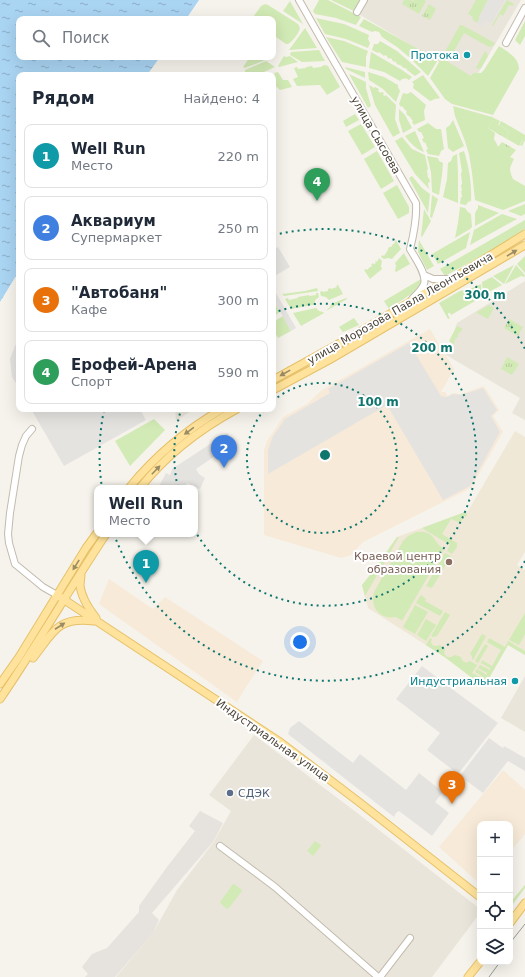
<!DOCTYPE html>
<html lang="ru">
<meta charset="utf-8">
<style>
:root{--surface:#fff;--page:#f6f6f7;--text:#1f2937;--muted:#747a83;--line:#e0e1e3;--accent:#fc3f1d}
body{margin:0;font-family:"DejaVu Sans",sans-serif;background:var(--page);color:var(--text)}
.controls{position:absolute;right:12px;bottom:12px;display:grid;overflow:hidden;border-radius:8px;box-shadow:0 4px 16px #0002}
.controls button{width:36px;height:36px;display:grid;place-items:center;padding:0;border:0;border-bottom:1px solid var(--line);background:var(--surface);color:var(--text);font:20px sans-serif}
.you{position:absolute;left:300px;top:642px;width:14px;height:14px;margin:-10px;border:3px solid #fff;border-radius:50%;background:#1a73e8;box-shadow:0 0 0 6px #1a73e833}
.badge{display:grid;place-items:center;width:26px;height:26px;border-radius:50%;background:var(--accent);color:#fff;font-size:13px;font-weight:700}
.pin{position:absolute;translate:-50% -33px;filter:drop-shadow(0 1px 2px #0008)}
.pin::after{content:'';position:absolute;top:21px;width:14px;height:12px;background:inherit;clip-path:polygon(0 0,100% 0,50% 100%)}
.popup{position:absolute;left:94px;top:485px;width:104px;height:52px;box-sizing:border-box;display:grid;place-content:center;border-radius:8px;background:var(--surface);filter:drop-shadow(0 1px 3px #0005);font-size:13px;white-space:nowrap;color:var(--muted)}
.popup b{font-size:15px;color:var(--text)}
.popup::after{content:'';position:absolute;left:50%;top:100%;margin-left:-8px;border:8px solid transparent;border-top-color:var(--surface)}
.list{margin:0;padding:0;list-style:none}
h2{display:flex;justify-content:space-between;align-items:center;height:52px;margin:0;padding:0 16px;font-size:17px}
h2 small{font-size:13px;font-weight:400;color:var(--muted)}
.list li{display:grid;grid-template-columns:26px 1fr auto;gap:12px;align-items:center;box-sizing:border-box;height:64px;margin:0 8px 8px;padding:0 8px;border:1px solid var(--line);border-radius:8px}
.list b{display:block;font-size:15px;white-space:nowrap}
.list p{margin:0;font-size:13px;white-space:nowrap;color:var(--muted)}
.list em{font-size:13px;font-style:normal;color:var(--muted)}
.icon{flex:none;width:22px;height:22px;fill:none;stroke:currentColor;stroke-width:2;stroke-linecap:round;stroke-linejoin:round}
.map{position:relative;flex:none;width:525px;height:977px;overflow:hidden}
.search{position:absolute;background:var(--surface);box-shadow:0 4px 16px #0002;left:16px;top:16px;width:260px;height:44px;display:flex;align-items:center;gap:10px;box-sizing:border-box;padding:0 14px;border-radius:8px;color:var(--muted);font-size:15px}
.panel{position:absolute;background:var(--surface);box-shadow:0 4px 16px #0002;left:16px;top:72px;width:260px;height:340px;border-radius:8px}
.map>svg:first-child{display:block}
</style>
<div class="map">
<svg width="525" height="977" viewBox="0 0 525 977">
<defs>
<pattern id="park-tufts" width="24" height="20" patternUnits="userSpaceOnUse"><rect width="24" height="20" fill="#d2eab5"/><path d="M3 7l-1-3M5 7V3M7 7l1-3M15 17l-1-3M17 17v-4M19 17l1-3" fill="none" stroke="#b6ca9c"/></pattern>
<pattern id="water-ripples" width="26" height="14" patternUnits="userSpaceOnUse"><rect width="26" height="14" fill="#a9d4f2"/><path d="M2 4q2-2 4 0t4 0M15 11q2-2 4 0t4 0" fill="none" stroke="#8caec5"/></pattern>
</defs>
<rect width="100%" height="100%" fill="#f6f3ec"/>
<path fill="#eae5da" d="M335,0H521L473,82Z
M525,281V420L512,413L520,398L446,355L457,323Z
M175,409H194L176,421Z
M525,676V732L501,718Z
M254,735L356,812L480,909V913L432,977H116L153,933L177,890L213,843L231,811L209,795Z"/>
<path fill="#f7ead8" d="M430,329L454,369L441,392H445L448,396L453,393L461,394L484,386L499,410L493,416L503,432L471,488L363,542L351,555L341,558L264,535V450L267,441L283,417L307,404L322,390Z
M109,579L153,609L165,597L263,661L246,687L237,702L99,604Z
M503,770L525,790V834L510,852V824H480V884L439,847Z"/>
<path fill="#e6e2dd" d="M200,811L223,823L213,842L152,913L159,920L153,933L115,977H85L88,974L82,967L92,954L107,948L139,912V906L167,867L195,831L189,826Z"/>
<path fill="#efe8d6" d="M515,431L525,437V552L517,565L525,570V655L508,645L484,687L446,658L368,608L362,585L374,570L397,537L468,511Z"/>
<path fill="#d2eab5" d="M319,0H328L361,17L356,25L336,18L315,14L313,11Z
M331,0H360L355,9L356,12Z
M476,0H488L479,17L480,18L477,23L472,19L473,17L468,14Z
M507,0L514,4L513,6L509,5L503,16L500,14L493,26L492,25Z
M290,1L303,24L283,11Z
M265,4L268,5L298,24L300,28C299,33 293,41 288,44H286L273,35V19H253V17L261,6Z
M316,18L344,24L369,35L368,39L370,43L368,48L346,39L325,34Z
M364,19L438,60L428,76L409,57L397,47L382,37L379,32L375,31L372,32L359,26Z
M525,21V36L520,45L515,40Z
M460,25H462L495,43L493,46L489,47L464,33L448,62L471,76L473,73H481L484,70L499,46C508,52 519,58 519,69L493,115L452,104L445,99L430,78Z
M305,28L317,48L289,50Z
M326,37L344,41L368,51L366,57V67L342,62Z
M380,41L397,51L421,72L415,76L407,70V69L402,67V66L397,64L395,61L394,62L392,60V59L390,58L389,59L387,57V56L385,55L384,56L379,52L378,53L372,50L374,44H378Z
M319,50L325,61L302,62L290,55L291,52Z
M485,51L487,53L488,56L481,68L477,69L476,68Z
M371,52L402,70L412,77L409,80C406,78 403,78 400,81L384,72L369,68Z
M284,56L286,57L290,56L298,62L279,67L278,66Z
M250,57H261L265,60L245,68L243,67Z
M266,61L275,67C266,71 254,78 245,73V70Z
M325,65L328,66L340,87L327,95L320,85L297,86L293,79L298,77L294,68L297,67L298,69L306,68V67L312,66L313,68L321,67L322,66Z
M345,67L365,72V78L346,69Z
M278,72L283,80H288L292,87L280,90L277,87L273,85V75L275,74L274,73Z
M368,72L384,77L398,85V87L400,91L396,102L383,89L369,80Z
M349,74L366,82V88L371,106L368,108Z
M423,75L440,98L435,99L430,101L413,88L414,84L412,82Z
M369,85L374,88L375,87L379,89L378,91L381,93L382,92L384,93L383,95L385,96L386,95L396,105L395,119L400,133L393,137L375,105Z
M411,92L426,105L424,111L425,120L414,125L412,122L413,121L409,116H408L406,113L407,112L402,106L401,107L399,104L403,93L407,94Z
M453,106L492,117L500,121L498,125L492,121L488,128L495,133L494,139L506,161L510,157L514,159C509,169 509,169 513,179L525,186V201L503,210L475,200L472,173L469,154L465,141L455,116Z
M399,109L405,115L412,128L403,133L399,120Z
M355,114L359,120L346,127L343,121Z
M453,120L464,146L453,152L448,148L446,128L450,125Z
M501,121L525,135V140L522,146L520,145L523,140L508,138L506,137L509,131L499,125Z
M428,123L436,129H441L444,149L441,151L439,156L428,154L426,150L428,149L425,142L424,143L422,139L424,138L421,132H419L417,129Z
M361,124L375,147L362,155L348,131Z
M415,131L424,152C416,149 410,143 405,136Z
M402,137L412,149L425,155L428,169L427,170L428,178H429L430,182L428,183L429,189L415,174L395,141Z
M377,151L394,181L381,189L364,159Z
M464,151C469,167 472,184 471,201L468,202L466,205L460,204L461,197H462L461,191H462L461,185L462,184C462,180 461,177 461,173L462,172L459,153Z
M457,154L458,174V203L443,197L447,179L448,163L451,161L453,156Z
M427,156L438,158L439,161L443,163L442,175L439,195L432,192L431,172Z
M412,176L422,188L430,194L428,213L409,178Z
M397,185L409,207V213L398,219L383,193Z
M432,195L438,199L432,218L430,217Z
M525,204V214L521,216L508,211Z
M478,205L499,213L475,226V213L478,208Z
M460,207L465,208L468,212L471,214L472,227L470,229L455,238L458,223Z
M424,209L431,221L422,237L421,236Z
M502,214L517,219L470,245L474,230Z
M525,220V229L503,244L445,276L440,269Z
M470,232L466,248L438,264L432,254Z
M396,240L401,249L392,259L388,258L384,259L381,257L382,255L384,256L388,250V249L389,247H391L393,244H394Z
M419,240L434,266L427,270L418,252Z
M404,253L410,264L396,272L395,271L396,266L395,263Z
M525,256V273L517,264Z
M379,258L382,261L381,266L382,269L370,279L364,270L366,269L367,270L370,267H371L372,266L371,265L373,263L374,264L376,263L375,262L376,261L377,262Z
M514,265L504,284L493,276Z
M516,265L524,274L525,276L524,277L521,276L505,284Z
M492,277L502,285L483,295L482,282Z
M421,279V285L417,290L389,309L384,301Z
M481,284L482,297L451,315L450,313H448V315L450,318L448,319L439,303L460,291L472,288Z
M338,285L343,294L329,300L326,297L321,296L320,292L322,291L323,292L328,291V289L330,288L331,289L337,287L336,286Z
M317,288L318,291L284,296L282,294L305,291Z
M316,293H318L319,297L315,300V305H312L291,309L285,299L288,298L289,300L298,298V297L309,295V296L316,295Z
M346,298L347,299L326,311L330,307L331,304Z
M273,299L280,312L273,317Z
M489,305L494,308L488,319L477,313V312Z
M316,308L319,311L323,312L324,313L301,326L293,313Z
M283,316L291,331L278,338L273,329V322Z
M354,318L359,325L343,332L339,327Z
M457,326L463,329L458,334V337L456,338L454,342H455L454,344L449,341Z
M154,419L165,430L130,466L115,441Z
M465,512L467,514L466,517L464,516L460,523L451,519L442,534L457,543V547L452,554L447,551L450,545L422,528Z
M416,532C436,530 432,542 444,549L402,621C402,620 397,618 396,617C393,617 390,618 387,617C375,614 371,603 374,592L403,541L408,536Z
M397,537H399L365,596L362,585L374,570Z
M445,553L451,556L432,588L426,586Z
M421,595L426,599L425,601L443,611L440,616L416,603Z
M415,605L428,612L415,634L403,627Z
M445,612L450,615L437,636L433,637L431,636Z
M525,613V634L519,645L509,640Z
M426,619L436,625L426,641L417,635Z
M482,634L486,636L473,660L472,659V656L470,654Z
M430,638L432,639L431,642L432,645L436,646L440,645L445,649L444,653L447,657H451L455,655L461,657C462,662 466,664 470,661L477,665L472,673L484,679L485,678L475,672L477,669L487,675V673L478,668L480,665L490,670V668L481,663L482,660L492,666L501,650L487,642L489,638L505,647L508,641L525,651V655L508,645L484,687L446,658L426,645Z
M485,644L488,646L478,663L475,661Z
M315,841L321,845V846L313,856L307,851Z
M233,884H234L242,890V891L229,908L227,909L220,903V902Z
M525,885V888L510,908V901L513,899Z"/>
<path fill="url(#park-tufts)" d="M404,0H410L413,1L414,0H424L426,1L419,14L402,4Z
M429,4L436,9L430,20L422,16Z
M492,121L509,131L506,137L508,138L511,133L523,139L519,146L488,128Z
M502,142L516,150L506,162L498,147Z
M509,319L523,327L518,336L504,328Z
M507,357L519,364L512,375L501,369Z"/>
<path fill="#e5e3e0" d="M488,0H504L491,24L485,21L482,27L477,24L480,18L479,17Z
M278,247L290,267L273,277V250Z
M273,293H276L296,328L291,331L273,299Z
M19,340V388L12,377L10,359L15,346Z
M409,343L441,396L447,397L453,394L461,395L483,388L497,410L491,416L500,432L470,486L443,500L387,405L268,474V450L270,444L273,436L285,419L330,393L328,389Z
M31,409H144L141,411L146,420L64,466Z
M227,433L234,443L196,469L199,474L205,478L200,489L187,483L185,488H158L166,473L170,475L172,469Z
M422,666L452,689L498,723L458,774L427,750L440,733L396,699Z
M299,721L353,763L360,754L406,790L419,773L443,792L435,802L449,813L432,836L399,811L396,813L394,817L288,734L290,728Z
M489,738L503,748L504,746L525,758V771L508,761L483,793L460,776Z"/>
<path fill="url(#water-ripples)" d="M0,0H199L186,19H19V57H160L147,75H19V271L0,302Z"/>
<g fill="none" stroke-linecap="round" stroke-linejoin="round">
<g stroke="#c2bbae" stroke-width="8">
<path id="minor" d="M299,0L320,37L416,203C417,219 414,233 410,249C415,258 427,274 424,284C422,290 416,295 412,299
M357,12L364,0
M506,43L525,8
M424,275L433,279H450
M32,429L26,436L22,445L19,456L10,513L8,534L9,543L15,564L43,587L57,595
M220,846L275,887L378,977
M380,977L410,938"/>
</g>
<g stroke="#e6c16a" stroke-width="9">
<path id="major" d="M273,380L351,337L425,293L452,279L525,234
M273,390L329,360L525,245
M129,488C155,456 186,430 222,409
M140,488C166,455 200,429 237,409
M81,575C81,578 80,582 80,585C81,597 89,609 96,618
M57,595L280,742L359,802L480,897
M33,658C53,633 57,616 94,621
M0,684L19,657L86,548L97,533
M0,699C37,645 70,588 106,534
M510,923L525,903
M468,977L480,962"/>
</g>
<use href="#minor" stroke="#fff" stroke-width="6"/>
<use href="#major" stroke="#ffe39c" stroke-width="7"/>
<path stroke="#9a9a9a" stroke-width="1" d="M510,943L525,924
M489,977L500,962"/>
</g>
<defs><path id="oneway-solid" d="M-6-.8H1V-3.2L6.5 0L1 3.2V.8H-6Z"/></defs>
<g fill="#9c8c66">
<use href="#oneway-solid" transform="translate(512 253) rotate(-31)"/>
<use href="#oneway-solid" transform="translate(285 373) rotate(151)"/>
<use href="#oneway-solid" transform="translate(189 431) rotate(144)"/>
<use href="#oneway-solid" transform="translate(156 470) rotate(-46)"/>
<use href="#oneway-solid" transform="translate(76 565) rotate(122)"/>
<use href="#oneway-solid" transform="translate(60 626) rotate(-33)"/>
</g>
<g fill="none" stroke="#0f766e" stroke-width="2" stroke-dasharray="2 4">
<path d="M273 401A75 75 0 1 1 265 409"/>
<path d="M273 313A151 151 0 1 1 181 410"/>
<path d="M525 561A226 226 0 0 1 104 410M274 235A226 226 0 0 1 525 349"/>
</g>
<g fill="#0f9aa8" stroke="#fff" stroke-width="1.5">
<circle cx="467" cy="55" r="4"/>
<circle cx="515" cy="681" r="4"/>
</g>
<circle fill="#8d6e63" stroke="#fff" stroke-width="1.5" cx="449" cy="562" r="4"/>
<circle fill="#5c6f8a" stroke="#fff" stroke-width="1.5" cx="230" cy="793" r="4"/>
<g text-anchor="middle" stroke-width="4" stroke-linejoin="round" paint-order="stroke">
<g font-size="11" fill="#0d838f" stroke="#fff" text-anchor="end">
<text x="459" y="59">Протока</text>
<text x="507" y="685">Индустриальная</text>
</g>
<g font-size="11" fill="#4b4439" stroke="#fff">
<text transform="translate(376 135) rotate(60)" y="4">улица Сысоева</text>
<text transform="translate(400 308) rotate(-30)" y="4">улица Морозова Павла Леонтьевича</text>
<text transform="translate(273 740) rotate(35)" y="4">Индустриальная улица</text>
</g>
<g font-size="11" fill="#785e54" stroke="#fff" text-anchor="end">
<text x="441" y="560">Краевой центр<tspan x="441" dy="13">образования</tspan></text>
</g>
<g font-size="11" fill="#4e5e75" stroke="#fff" text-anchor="start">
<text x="238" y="797">СДЭК</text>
</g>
</g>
<circle cx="325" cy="455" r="6" fill="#0f766e" stroke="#fff" stroke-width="2"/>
<g font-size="12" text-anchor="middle" font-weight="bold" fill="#0f766e" stroke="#fff" stroke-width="4" stroke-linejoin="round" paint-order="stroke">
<text x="485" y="299">300 m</text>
<text x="432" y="352">200 m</text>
<text x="378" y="406">100 m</text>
</g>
</svg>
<div class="controls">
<button>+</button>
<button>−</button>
<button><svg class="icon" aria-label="locate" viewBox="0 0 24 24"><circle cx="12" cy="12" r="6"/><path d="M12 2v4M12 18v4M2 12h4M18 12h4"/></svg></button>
<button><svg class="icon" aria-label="layers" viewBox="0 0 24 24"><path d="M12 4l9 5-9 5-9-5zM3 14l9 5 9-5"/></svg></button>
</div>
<div class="you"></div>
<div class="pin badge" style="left:146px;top:583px;background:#0f9aa8">1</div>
<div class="popup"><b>Well Run</b>Место</div>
<div class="pin badge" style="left:224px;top:468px;background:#3f7fe0">2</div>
<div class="pin badge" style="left:452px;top:804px;background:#e8710a">3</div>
<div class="pin badge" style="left:317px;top:201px;background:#2e9e5b">4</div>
<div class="search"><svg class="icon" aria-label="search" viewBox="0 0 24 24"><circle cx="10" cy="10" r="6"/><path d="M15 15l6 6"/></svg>Поиск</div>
<section class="panel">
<h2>Рядом<small>Найдено: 4</small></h2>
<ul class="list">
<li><span class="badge" style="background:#0f9aa8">1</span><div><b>Well Run</b><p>Место</p></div><em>220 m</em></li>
<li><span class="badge" style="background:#3f7fe0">2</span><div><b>Аквариум</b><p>Супермаркет</p></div><em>250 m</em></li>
<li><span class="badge" style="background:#e8710a">3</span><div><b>&quot;Автобаня&quot;</b><p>Кафе</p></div><em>300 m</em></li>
<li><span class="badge" style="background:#2e9e5b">4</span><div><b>Ерофей-Арена</b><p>Спорт</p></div><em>590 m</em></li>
</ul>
</section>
</div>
